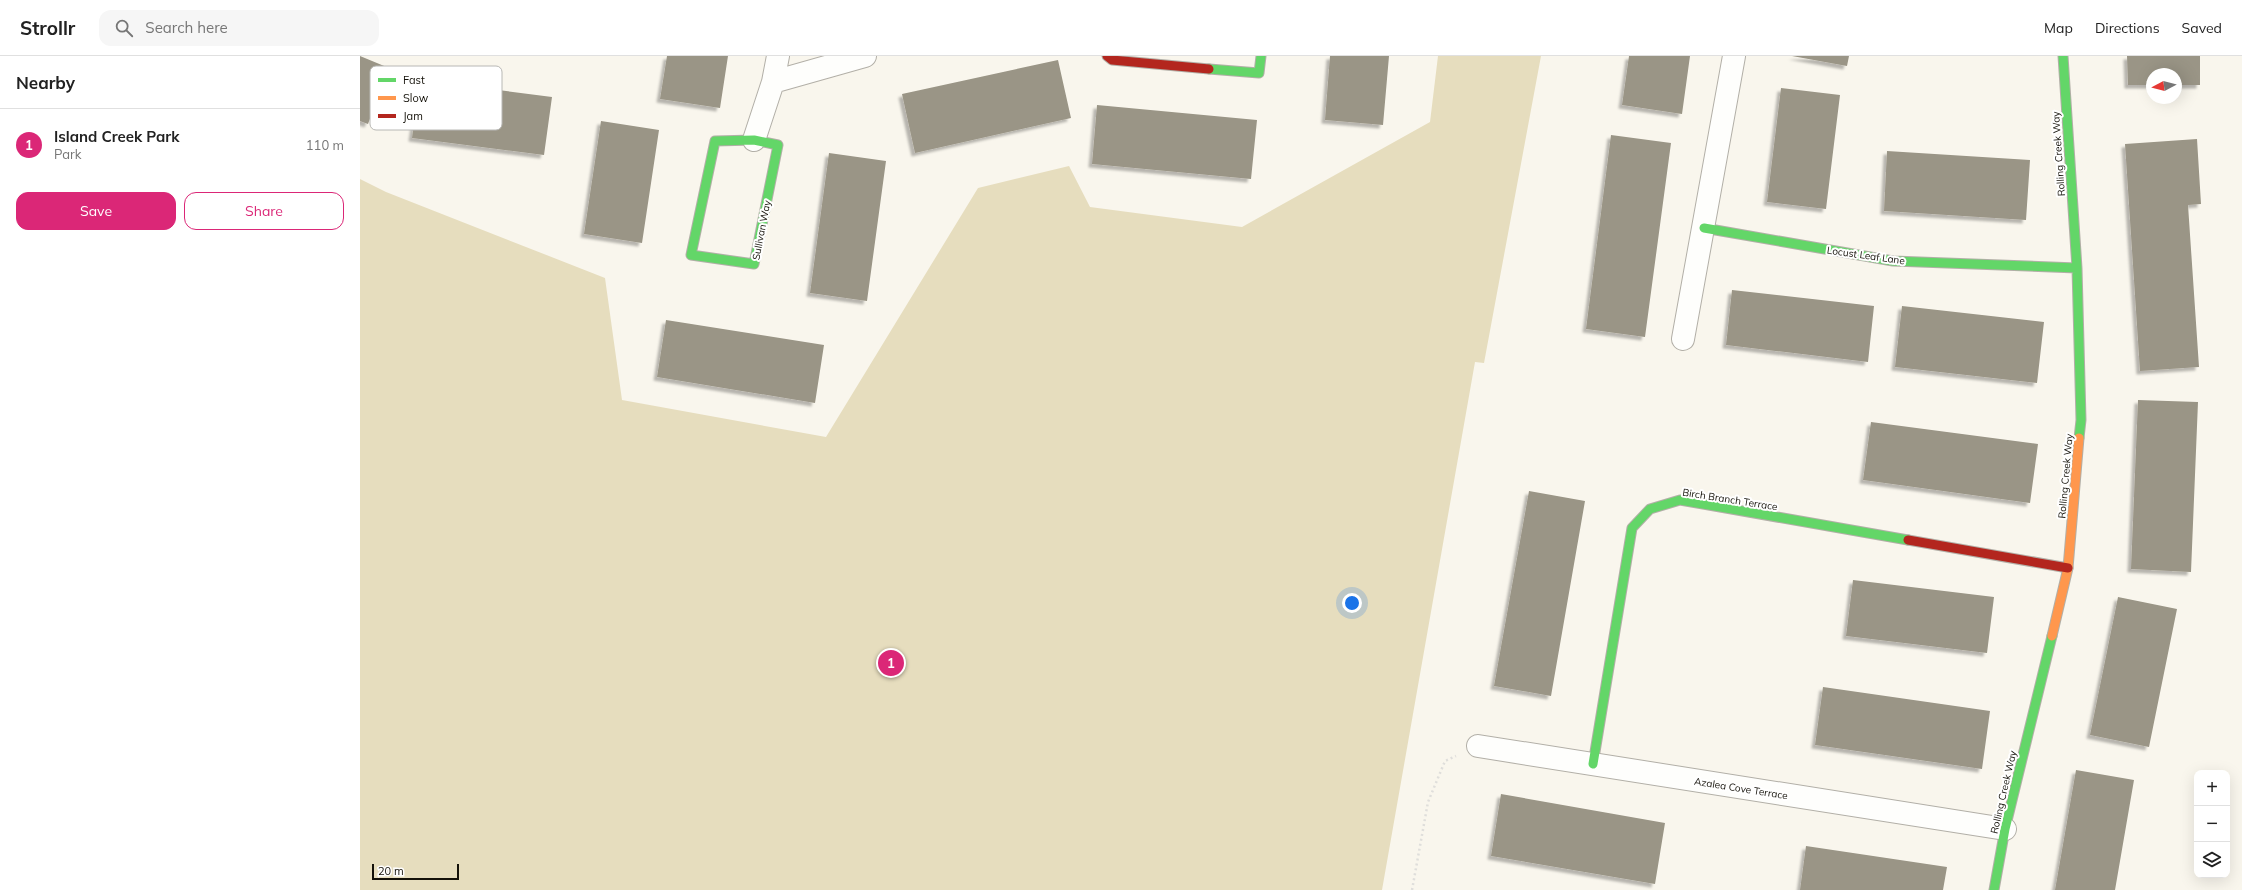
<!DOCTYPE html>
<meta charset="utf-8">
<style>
:root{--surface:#fff;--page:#f6f6f6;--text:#222;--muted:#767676;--line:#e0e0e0;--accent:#db2777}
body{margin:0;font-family:Mulish,sans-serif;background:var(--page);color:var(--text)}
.controls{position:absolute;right:12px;bottom:12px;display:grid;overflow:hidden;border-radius:8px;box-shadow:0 4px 16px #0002}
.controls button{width:36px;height:36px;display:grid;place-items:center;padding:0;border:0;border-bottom:1px solid var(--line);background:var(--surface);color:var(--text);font:20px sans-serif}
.compass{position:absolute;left:1786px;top:12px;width:36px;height:36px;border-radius:50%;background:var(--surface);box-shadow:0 4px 16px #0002;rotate:263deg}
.scale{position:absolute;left:12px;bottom:10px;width:87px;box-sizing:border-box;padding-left:4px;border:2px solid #141109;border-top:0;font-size:11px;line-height:14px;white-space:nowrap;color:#141109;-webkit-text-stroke:3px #fff;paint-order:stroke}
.you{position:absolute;left:992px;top:547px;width:14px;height:14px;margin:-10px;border:3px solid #fff;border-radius:50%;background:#1a73e8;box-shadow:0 0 0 6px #1a73e833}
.badge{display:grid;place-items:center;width:26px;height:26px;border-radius:50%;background:var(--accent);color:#fff;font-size:13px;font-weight:700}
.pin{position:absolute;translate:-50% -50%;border:2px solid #fff;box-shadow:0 1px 4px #0006}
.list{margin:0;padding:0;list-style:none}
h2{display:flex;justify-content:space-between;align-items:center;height:52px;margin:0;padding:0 16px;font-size:17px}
h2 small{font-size:13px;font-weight:400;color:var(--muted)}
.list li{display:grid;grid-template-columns:26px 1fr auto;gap:12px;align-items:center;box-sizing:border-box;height:72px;padding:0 16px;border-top:1px solid var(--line)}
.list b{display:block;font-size:15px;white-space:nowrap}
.list p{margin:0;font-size:13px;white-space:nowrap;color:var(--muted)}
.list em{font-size:13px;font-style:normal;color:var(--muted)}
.actions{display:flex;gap:8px;padding:12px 16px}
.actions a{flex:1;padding:9px 0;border:1px solid var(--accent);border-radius:12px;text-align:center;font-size:14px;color:var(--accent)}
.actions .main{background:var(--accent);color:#fff}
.icon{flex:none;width:22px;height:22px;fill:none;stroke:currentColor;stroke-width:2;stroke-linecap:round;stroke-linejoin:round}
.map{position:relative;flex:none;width:1882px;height:834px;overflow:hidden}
header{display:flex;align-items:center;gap:24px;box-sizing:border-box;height:56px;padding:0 20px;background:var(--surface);border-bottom:1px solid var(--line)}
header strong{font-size:19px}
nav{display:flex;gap:22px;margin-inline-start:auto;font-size:14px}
.search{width:280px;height:36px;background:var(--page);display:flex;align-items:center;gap:10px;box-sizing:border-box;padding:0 14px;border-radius:12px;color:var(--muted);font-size:15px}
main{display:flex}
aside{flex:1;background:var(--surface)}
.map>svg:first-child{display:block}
</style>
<header>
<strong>Strollr</strong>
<div class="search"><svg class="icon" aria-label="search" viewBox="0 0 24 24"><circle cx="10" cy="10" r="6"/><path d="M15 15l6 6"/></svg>Search here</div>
<nav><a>Map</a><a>Directions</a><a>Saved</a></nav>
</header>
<main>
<aside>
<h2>Nearby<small></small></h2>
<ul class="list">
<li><span class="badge">1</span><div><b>Island Creek Park</b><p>Park</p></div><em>110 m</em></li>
</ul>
<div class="actions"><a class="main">Save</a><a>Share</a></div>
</aside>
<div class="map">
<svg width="1882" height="834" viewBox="0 0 1882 834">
<defs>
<filter id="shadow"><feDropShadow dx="-3.5" dy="3.5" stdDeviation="1" flood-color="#0004"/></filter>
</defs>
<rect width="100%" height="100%" fill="#f9f6ed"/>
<path fill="#e6ddbe" d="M1078,0H1181L1124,307L1115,306L1022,834H0V123L26,136L245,222L262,344L466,381L618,132L709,110L730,151L882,171L1070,66Z"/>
<path fill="#9a9586" filter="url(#shadow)" d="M0,0L29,12L8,68L0,65Z
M307,0H368L360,52L300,43Z
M970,0H1029L1023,69L965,64Z
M1269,0H1330L1322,58L1262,49Z
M1432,0H1489L1487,10Z
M1767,0H1840V29H1816V18H1792V29H1768Z
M698,4L711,62L555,97L542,38Z
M60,24L192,41L184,99L52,82Z
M1421,32L1480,39L1466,153L1407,146Z
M737,49L897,64L891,123L732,108Z
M241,65L299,74L282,187L224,178Z
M1251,79L1311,87L1285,281L1226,273Z
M1837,83L1841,148L1828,149L1839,311L1780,315L1765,88Z
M1527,95L1670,104L1666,164L1524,155Z
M469,97L526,105L507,245L450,237Z
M1372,234L1514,250L1508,306L1366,289Z
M1542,250L1684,266L1677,327L1535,311Z
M306,264L464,289L455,347L297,321Z
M1778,344L1838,346L1831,516L1771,513Z
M1511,366L1678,388L1670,447L1503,424Z
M1169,435L1225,445L1191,640L1134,630Z
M1493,524L1634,541L1627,597L1486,580Z
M1758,541L1817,553L1789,691L1730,679Z
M1463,631L1630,655L1622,713L1455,689Z
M1716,714L1774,724L1755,834H1695Z
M1141,738L1305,767L1295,828L1131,800Z
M1446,790L1587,811L1583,834H1440Z"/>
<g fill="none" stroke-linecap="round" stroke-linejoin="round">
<g stroke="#b2afa7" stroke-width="24">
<path id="street" d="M413,26L505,0
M394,84L413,26L418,0
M1323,283L1374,0
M1118,690L1645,773"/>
</g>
<g stroke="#b2afa7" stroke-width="11">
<path id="fast" d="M1703,0L1717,212L1721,364L1719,382
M849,13L899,17L901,0
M394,84L418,89L394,208L331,199L355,85Z
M1344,172L1533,205L1717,212
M1233,708L1272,472L1290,453L1320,444L1548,484
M1634,834L1645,773L1692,580"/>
</g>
<g stroke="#b2afa7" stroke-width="11">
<path id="slow" d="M1692,580L1708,512L1719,382"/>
</g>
<g stroke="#b2afa7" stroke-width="11">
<path id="jam" d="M747,0L752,4L849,13
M1548,484L1708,512"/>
</g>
<path stroke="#dfdedb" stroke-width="2.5" stroke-dasharray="2 3" stroke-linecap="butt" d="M1052,834L1068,746L1085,705L1096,700"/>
<use href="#street" stroke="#fefefc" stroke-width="22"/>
<use href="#fast" stroke="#63d668" stroke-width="9"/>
<use href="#slow" stroke="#ff974d" stroke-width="9"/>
<use href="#jam" stroke="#b3261e" stroke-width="9"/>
</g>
<g text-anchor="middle" stroke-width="4" stroke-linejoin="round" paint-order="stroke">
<g font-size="10" fill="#141109" stroke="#fff">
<text transform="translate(1698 98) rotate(-94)" y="4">Rolling Creek Way</text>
<text transform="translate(401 174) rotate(-79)" y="4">Sullivan Way</text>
<text transform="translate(1506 199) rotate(8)" y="4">Locust Leaf Lane</text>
<text transform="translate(1705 420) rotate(-85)" y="4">Rolling Creek Way</text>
<text transform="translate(1370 443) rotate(9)" y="4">Birch Branch Terrace</text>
<text transform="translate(1381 732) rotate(9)" y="4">Azalea Cove Terrace</text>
<text transform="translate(1643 736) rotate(-77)" y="4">Rolling Creek Way</text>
</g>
</g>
<rect x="10" y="10" width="132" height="64" rx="6" fill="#fff" stroke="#b8b8b5" stroke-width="1"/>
<rect x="18" y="22" width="18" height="4" fill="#63d668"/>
<rect x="18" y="40" width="18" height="4" fill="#ff974d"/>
<rect x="18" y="58" width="18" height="4" fill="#b3261e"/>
<g font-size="11" fill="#141109">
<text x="43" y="28">Fast</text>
<text x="43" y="46">Slow</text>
<text x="43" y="64">Jam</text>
</g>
</svg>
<div class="controls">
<button>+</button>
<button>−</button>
<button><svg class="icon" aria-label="layers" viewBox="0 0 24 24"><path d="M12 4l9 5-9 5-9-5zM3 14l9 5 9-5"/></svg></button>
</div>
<svg class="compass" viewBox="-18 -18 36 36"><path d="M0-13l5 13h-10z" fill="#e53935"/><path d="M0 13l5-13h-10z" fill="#767676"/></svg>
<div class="scale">20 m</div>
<div class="you"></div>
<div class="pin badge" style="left:531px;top:607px">1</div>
</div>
</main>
